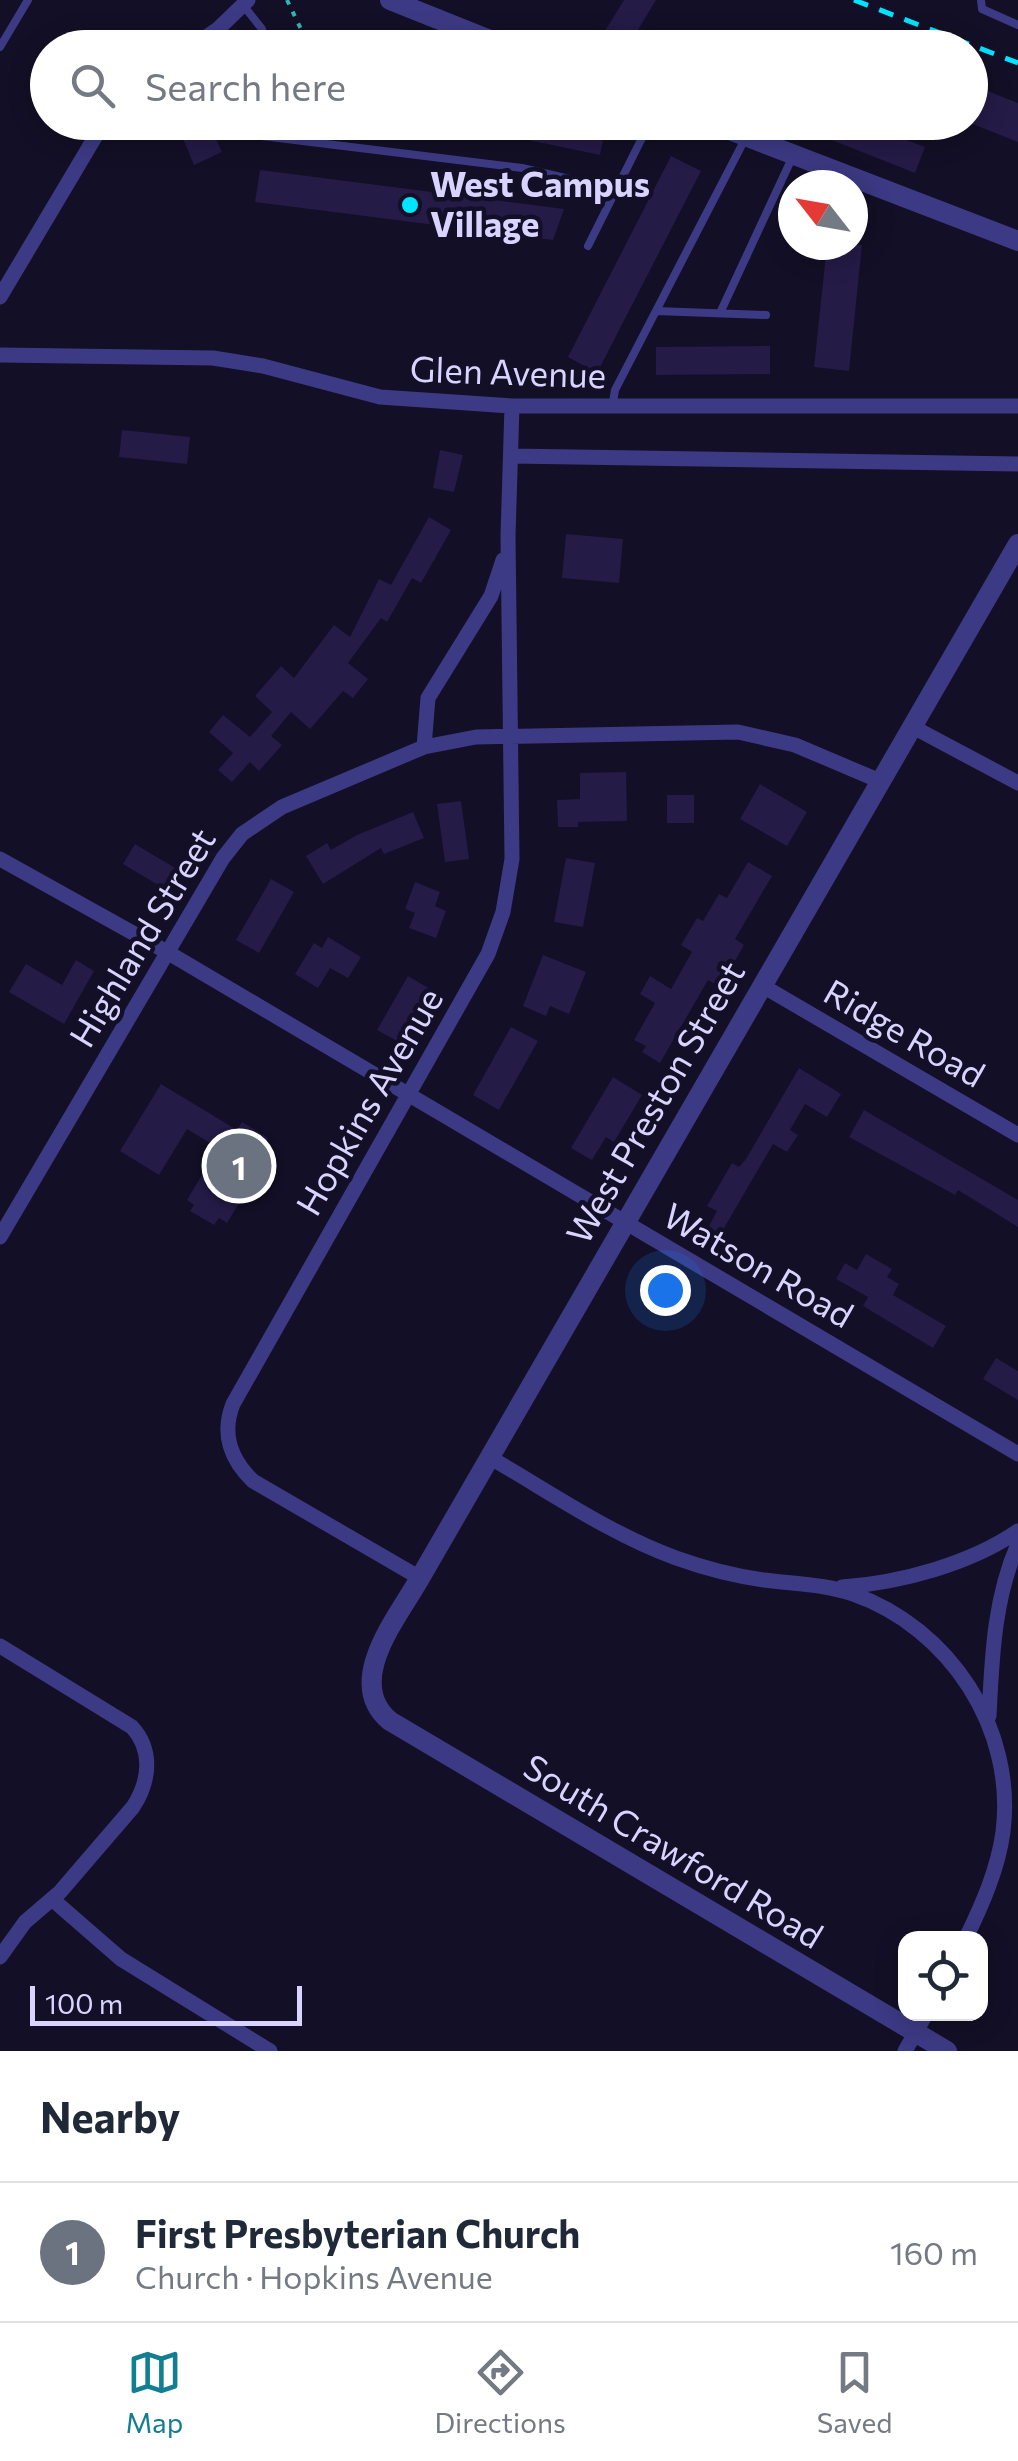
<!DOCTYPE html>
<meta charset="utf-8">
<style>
:root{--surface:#fff;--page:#f6f6f7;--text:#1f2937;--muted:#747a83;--line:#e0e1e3;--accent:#117e91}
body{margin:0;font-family:Commissioner,sans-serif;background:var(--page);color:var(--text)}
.controls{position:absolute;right:30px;bottom:30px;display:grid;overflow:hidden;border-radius:20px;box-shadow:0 5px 25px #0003}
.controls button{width:90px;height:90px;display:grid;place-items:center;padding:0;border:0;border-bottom:2px solid var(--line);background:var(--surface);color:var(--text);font:50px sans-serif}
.compass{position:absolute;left:778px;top:170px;width:90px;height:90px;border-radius:50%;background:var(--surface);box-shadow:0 5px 25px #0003;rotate:301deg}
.scale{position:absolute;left:30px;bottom:25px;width:272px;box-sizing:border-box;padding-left:10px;border:5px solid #d9d4ff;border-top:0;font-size:28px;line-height:35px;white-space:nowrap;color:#d9d4ff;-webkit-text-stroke:8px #130f26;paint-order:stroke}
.you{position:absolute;left:665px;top:1290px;width:35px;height:35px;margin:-25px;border:8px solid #fff;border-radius:50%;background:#1a73e8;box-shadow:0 0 0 15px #1a73e833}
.badge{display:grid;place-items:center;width:65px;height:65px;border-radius:50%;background:var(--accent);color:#fff;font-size:32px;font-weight:700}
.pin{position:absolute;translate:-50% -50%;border:5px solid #fff;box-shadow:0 2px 10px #0006}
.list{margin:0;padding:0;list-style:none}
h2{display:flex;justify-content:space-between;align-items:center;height:130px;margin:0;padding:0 40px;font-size:42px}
h2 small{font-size:32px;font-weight:400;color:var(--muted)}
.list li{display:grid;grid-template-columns:65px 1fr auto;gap:30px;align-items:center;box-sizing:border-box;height:140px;padding:0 40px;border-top:2px solid var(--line)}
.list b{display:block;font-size:38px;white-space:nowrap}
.list p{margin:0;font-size:32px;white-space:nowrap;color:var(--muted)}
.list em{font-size:32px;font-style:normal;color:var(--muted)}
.icon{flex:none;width:55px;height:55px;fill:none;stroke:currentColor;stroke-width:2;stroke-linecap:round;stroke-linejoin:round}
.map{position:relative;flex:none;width:1018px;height:2051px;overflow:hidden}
.search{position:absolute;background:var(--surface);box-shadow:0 5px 25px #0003;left:30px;right:30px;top:30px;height:110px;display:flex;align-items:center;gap:25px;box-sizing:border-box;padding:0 35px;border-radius:55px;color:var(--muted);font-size:38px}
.sheet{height:270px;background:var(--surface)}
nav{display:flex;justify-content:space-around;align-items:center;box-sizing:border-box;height:140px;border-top:2px solid var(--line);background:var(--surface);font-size:28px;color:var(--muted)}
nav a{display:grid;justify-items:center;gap:5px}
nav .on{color:var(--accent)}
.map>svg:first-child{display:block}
</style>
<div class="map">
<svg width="1018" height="2051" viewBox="0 0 1018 2051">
<rect width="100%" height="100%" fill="#130f26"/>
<path fill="#241b47" d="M624,0H656L627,48H614L600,39Z
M970,84L1018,103V142L970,123Z
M176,122H208L222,152L194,165Z
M475,122H595L606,125L600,155L475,129Z
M786,122H857L925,147L915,173Z
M671,156L701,171L597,373L568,357Z
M260,170L564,209L553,240L255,202Z
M827,245H862L849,371L814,367Z
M770,346V374L656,375V347Z
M122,430L190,437L187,464L119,457Z
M440,450L463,455L454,492L433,488Z
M429,517L451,530L421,583L412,578L387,622L381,618L348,663L368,679L353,698L343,691L310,729L291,712L271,736L282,745L259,771L250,762L232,782L218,770L233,753L209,732L223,715L250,737L272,712L255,696L281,666L294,678L334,625L350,637L379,579L391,585Z
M566,534L623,539L619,583L562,578Z
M626,772L627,821L578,822V827H558L557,800L580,799V773Z
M760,784L807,812L787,846L740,819Z
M667,795H694V823H667Z
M461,801L469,859L445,862L437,804Z
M413,812L424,838L384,854L381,848L323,884L306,856L327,843L331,850L357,835Z
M135,844L175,868L163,888L123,864Z
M566,858L595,863L583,927L554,922Z
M748,862L772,876L735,939L744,945L720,987L708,980L660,1063L642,1052L646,1046L634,1040L655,1003L640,994L650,976L671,989L692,952L681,945L697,918L703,921L719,894L727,898Z
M271,879L294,892L259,953L236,940Z
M415,882L440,892L435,906L446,911L436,938L409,928L415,913L405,909Z
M328,937L361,957L348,978L330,968L318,988L295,974L314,943L322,948Z
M543,955L586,972L569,1014L550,1006L546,1016L523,1006Z
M76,960L94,971L64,1024L9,992L26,964L62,985Z
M408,976L430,989L399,1042L377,1030Z
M511,1027L538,1041L499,1110L473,1095Z
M799,1068L841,1094L827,1117L805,1104L790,1130L798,1135L787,1152L773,1144L720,1235L708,1228L717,1211L707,1206L732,1163L739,1167L746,1159Z
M613,1077L642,1095L614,1142L606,1137L592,1160L571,1148Z
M161,1084L237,1130L242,1122L268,1138L263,1148L270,1152L227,1223L219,1218L214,1225L190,1211L194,1205L187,1200L218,1148L187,1129L159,1175L120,1151Z
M864,1110L1018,1200V1227L958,1190L955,1195L849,1137Z
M866,1254L892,1269L887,1277L899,1284L893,1295L946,1326L933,1348L863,1306L868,1297L836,1279L845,1263L857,1270Z
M996,1358L1018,1371V1400L983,1379Z"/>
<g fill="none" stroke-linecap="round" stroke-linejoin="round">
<path stroke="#2fb8b0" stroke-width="4" stroke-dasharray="5 8" stroke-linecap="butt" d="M287,0L310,48
M430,126L432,122"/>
<path stroke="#3d3a85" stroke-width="8" d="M981,0L982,9L1018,25
M243,5L262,29L263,48
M0,47L28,0
M258,122L262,136L522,168L617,190
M588,246L650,122
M656,311L766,315
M720,313L792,158
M612,408L615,390L745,139"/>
<path stroke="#3d3a85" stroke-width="15" d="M190,48L218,29L248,0
M0,297L104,122
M0,355L213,358L263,366L380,397L512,406H1018
M512,456L1018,464
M913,727L1018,783
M424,747L428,698L491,596L503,560
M0,859L167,952L1018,1454
M761,985L1018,1135
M0,1237L223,858L242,834L282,807L424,747L476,737L738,732L795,745L880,781
M489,1457C550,1492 610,1534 676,1558C704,1568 734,1576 764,1580C794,1584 825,1584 853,1594C950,1628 1016,1729 1003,1832C998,1869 982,1905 966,1938
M420,1578L253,1481C231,1460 221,1434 233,1404L488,954L503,912L512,859L508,536L512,406
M842,1587C900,1583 970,1564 1018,1531
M0,1646L132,1727C153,1750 150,1781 133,1807L60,1892L25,1922L0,1957
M989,1716C992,1656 994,1599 1018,1544
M52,1899L121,1959L270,2051
M905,2051L926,2014"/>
<path stroke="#3d3a85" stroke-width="20" d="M390,0L510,48
M709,122L1018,241
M947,2051L390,1721C343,1682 398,1617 420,1578L1018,544"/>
<path stroke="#00e5ff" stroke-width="5" stroke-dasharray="15 12" stroke-linecap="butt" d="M854,0L1018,63"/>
</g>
<circle fill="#00e5ff" stroke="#130f26" stroke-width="4" cx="410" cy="205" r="10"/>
<g text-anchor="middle" stroke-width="9" stroke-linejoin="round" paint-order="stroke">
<g font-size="35" font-weight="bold" fill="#d9d4ff" stroke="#130f26" text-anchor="start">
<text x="430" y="197">West Campus<tspan x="430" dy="40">Village</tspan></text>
</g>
<g font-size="35" fill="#d9d4ff" stroke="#130f26">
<text transform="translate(508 373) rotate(2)" y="12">Glen Avenue</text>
<text transform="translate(143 938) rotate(-59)" y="12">Highland Street</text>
<text transform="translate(904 1034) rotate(30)" y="12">Ridge Road</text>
<text transform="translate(370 1102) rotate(-60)" y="12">Hopkins Avenue</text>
<text transform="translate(656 1103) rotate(-60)" y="12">West Preston Street</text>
<text transform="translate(758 1266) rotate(30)" y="12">Watson Road</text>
<text transform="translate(673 1852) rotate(31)" y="12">South Crawford Road</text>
</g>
</g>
</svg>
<div class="controls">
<button><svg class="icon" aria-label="locate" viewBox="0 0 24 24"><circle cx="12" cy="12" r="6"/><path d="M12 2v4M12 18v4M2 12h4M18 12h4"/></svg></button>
</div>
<svg class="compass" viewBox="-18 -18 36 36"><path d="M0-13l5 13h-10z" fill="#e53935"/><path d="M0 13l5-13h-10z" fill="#747a83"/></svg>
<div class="scale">100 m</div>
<div class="you"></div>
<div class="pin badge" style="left:239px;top:1166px;background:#6b7280">1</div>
<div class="search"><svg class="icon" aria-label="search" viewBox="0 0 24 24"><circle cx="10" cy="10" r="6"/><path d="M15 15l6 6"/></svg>Search here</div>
</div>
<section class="sheet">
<h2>Nearby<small></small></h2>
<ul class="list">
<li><span class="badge" style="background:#6b7280">1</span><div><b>First Presbyterian Church</b><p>Church · Hopkins Avenue</p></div><em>160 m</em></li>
</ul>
</section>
<nav>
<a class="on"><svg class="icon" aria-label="map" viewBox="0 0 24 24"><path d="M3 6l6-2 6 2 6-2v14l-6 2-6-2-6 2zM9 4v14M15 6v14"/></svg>Map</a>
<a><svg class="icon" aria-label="directions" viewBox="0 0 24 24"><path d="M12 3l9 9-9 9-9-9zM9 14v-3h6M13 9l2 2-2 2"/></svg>Directions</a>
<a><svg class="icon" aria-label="saved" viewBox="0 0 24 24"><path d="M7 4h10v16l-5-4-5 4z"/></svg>Saved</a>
</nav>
